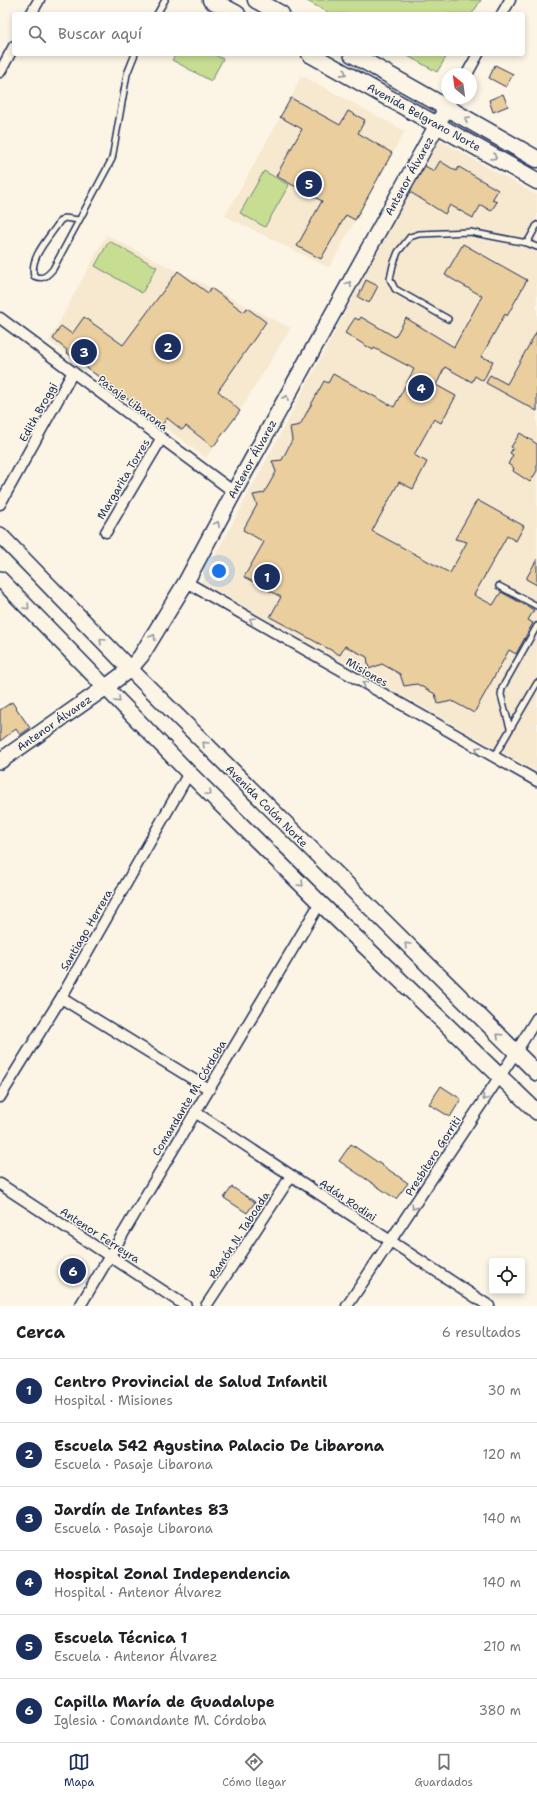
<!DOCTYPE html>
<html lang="es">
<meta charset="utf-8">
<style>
:root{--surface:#fff;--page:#f2f2f2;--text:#202124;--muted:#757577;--line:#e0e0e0;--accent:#1b2f5e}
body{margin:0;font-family:"Shantell Sans",sans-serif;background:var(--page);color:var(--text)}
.controls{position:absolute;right:12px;bottom:12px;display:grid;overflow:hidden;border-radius:4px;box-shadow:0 2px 6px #0003}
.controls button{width:36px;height:36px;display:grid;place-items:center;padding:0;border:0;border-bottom:1px solid var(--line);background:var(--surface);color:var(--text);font:20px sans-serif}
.compass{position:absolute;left:441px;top:68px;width:36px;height:36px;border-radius:50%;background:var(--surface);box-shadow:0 2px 6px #0003;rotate:331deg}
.you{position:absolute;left:219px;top:571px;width:14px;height:14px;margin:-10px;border:3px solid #fff;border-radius:50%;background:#1a73e8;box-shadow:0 0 0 6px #1a73e833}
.badge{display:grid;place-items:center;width:26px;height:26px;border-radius:50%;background:var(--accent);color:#fff;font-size:13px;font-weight:700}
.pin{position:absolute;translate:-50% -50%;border:2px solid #fff;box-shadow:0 1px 4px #0006}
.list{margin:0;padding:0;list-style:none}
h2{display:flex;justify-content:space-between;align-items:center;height:52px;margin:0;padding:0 16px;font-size:17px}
h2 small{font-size:13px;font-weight:400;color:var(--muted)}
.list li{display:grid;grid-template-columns:26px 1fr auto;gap:12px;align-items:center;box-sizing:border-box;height:64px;padding:0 16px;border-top:1px solid var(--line)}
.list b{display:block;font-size:15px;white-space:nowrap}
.list p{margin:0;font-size:13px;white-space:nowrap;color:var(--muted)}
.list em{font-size:13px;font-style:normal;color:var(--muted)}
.icon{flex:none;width:22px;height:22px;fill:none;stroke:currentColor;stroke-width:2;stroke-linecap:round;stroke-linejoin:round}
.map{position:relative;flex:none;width:537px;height:1306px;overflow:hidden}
.search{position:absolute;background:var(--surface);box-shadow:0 2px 6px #0003;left:12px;right:12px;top:12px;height:44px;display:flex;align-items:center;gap:10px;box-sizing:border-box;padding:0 14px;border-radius:4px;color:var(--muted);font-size:15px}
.sheet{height:436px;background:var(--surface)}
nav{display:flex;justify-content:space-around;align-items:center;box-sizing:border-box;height:56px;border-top:1px solid var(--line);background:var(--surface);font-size:11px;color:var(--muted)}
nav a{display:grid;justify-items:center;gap:2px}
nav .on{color:var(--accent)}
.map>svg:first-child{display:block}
</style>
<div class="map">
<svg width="537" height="1306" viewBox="0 0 537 1306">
<rect width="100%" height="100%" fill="#fcf5e5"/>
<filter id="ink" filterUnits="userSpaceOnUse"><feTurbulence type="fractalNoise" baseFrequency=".025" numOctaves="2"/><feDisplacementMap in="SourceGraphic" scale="8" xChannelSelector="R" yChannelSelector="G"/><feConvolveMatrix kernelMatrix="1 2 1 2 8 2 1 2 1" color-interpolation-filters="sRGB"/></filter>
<g filter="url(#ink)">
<path fill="#f7e9d0" d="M301,75L405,131L329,268L225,216L291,98Z
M438,139L537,195V772L201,582Z
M106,235L291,328L241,409L206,458L49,341Z"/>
<path fill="#c6dd92" stroke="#708678" d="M305,0H481L472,14H331Z
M176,54H213L223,59L211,81L172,60Z
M404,54H448L437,72Z
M264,171L289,185L265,227L240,213Z
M109,241L157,267L142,293L95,266Z"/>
<path fill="#eace9e" stroke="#1b2f5e" d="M495,65L513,74L506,87L489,78Z
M503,94L508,106L493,112L489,100Z
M291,98L340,125L348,111L365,120L358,133L392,153L355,220L346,215L321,259L297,246L322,201L276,176L302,129L280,117Z
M440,161L456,171L459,167L498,190L492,200L497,202L491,211L481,205L473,218L450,205L445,214L410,192L425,166L434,171Z
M463,244L527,280L507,316L505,314L481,357L493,361L483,381L475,376L472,382L445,367L436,385L456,396L441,423L434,419L414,455L427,462L413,489L399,482L372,531L450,573L467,542L455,539L477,500L524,526L516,541L507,536L474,595L493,605L501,592L534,610L528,620L533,623L516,654L509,650L474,713L452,701L438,704L435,694L417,684L404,686L400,674L382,664L369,669L367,657L345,646L340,655L270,617L281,597L244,577L264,542L243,530L257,505L253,495L264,493L276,472L272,461L282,460L292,440L290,427L300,425L324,381L328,383L333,374L394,407L414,369L374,348L373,350L345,333L355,318L359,320L361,317L395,337L406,318L454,347L482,296L445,275Z
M178,271L208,293L211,288L244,312L247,308L266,322L218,391L240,411L213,447L186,426L182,430L167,418L162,425L66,352L67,350L53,339L61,326L72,334L84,317L123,345Z
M366,280L378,286L369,303L358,297Z
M537,331V411L486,383L490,375L507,384Z
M520,433L537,444V471L530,482L513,471L514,468L508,464L513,455L510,453L513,448L511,447Z
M537,559V585L526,579Z
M12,702L30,728L20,735L16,729L0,741V710Z
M441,1086L461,1099L450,1117L429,1104Z
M351,1144L408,1183L396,1199L339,1161Z
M232,1187L255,1202L247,1213L224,1198Z"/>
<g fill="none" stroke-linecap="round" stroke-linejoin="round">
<g stroke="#1b2f5e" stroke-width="8">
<path id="service" d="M157,14L165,0
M79,220L64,218L60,221C50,237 29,257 34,276C43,280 47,276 53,269L112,159L127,74L135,54
M527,243L537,225
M448,319L395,289L390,279L393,265L398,252L410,237L419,234L470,232L527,243L537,247
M499,586L537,606
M510,728L501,695L502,688L537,626
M494,757L537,683"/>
</g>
<g stroke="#1b2f5e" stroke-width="13">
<path id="minor" d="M31,14L39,0
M502,14L510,0
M0,72L14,46
M467,74L478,54
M447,107L453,98
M0,318L234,492
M0,504L73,372
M106,532L161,439
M186,582L537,781
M61,998L209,1089
M0,1097L61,998L189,773
M195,1112L489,1306
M0,1184L186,1306
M80,1306L320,903
M206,1306L291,1176
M347,1306L516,1052L537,1018"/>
</g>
<g stroke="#1b2f5e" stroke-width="18">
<path id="secondary" d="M0,535L130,669L537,1073
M0,579L189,773L320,903L537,1112
M0,761L106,687L130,669L141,656L186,582L234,492L447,107"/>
</g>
<g stroke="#1b2f5e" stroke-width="19">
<path id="primary" d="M211,0L237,14
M256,0L281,14
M310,54L537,181
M352,54L537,159"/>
</g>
<use href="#service" stroke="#fcf5e5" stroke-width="5"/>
<use href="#minor" stroke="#fcf5e5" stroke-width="10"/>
<use href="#secondary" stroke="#fcf5e5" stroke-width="15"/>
<use href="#primary" stroke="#fcf5e5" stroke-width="16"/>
</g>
<defs><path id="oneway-chevron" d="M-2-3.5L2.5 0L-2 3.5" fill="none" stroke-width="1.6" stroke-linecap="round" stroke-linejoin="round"/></defs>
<g stroke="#8c92a2">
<use href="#oneway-chevron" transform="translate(344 73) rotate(29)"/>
<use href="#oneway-chevron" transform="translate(467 119) rotate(-150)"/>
<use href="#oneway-chevron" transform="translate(494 157) rotate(30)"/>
<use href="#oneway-chevron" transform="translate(349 284) rotate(-61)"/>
<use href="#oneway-chevron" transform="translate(286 398) rotate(-61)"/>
<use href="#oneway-chevron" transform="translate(217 524) rotate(-62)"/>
<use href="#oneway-chevron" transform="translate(27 607) rotate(46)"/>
<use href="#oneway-chevron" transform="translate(252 620) rotate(-150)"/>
<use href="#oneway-chevron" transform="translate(153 637) rotate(-59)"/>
<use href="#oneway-chevron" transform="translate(102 641) rotate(-134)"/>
<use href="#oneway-chevron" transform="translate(365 684) rotate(-150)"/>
<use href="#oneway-chevron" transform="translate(118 700) rotate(46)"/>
<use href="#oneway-chevron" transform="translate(205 744) rotate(-135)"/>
<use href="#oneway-chevron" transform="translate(478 749) rotate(-150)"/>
<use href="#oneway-chevron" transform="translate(209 793) rotate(45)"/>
<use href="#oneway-chevron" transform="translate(301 884) rotate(45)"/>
<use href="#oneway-chevron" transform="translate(407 945) rotate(-135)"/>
<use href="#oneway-chevron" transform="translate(499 1036) rotate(-137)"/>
<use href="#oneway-chevron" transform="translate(485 1098) rotate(123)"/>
<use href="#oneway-chevron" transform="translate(414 1207) rotate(123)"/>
</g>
</g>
<g text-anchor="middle" stroke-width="3" stroke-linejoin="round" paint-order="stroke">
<g font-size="11" fill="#1b2f5e" stroke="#fcf5e5">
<text transform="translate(424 117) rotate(29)" y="4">Avenida Belgrano Norte</text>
<text transform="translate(409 176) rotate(-61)" y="4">Antenor Álvarez</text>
<text transform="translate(133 403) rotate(37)" y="4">Pasaje Libarona</text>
<text transform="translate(38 412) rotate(-61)" y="4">Edith Broggi</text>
<text transform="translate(252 459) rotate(-61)" y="4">Antenor Álvarez</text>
<text transform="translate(123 479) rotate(-59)" y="4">Margarita Torres</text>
<text transform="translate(367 672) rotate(30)" y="4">Misiones</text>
<text transform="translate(54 723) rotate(-35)" y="4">Antenor Álvarez</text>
<text transform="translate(267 806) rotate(45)" y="4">Avenida Colón Norte</text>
<text transform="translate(86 930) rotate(-60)" y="4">Santiago Herrera</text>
<text transform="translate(189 1098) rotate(-59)" y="4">Comandante M. Córdoba</text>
<text transform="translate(433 1156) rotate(-57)" y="4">Presbítero Gorriti</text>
<text transform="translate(348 1200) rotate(34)" y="4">Adán Rodini</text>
<text transform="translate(100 1235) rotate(33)" y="4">Antenor Ferreyra</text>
<text transform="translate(239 1235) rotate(-57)" y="4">Ramón N. Taboada</text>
</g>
</g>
</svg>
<div class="controls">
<button><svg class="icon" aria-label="locate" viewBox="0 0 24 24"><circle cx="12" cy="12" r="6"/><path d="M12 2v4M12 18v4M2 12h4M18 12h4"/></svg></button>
</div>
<svg class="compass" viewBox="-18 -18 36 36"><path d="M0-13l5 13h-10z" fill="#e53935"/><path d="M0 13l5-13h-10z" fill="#757577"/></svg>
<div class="you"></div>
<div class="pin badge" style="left:267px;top:577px">1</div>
<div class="pin badge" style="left:168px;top:347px">2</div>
<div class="pin badge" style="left:84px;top:352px">3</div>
<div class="pin badge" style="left:421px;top:388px">4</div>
<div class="pin badge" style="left:309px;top:184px">5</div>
<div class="pin badge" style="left:73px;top:1271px">6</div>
<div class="search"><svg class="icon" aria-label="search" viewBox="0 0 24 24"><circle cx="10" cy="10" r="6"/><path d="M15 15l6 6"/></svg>Buscar aquí</div>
</div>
<section class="sheet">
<h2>Cerca<small>6 resultados</small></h2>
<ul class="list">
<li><span class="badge">1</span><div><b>Centro Provincial de Salud Infantil</b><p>Hospital · Misiones</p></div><em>30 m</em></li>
<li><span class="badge">2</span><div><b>Escuela 542 Agustina Palacio De Libarona</b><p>Escuela · Pasaje Libarona</p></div><em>120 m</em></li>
<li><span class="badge">3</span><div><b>Jardín de Infantes 83</b><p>Escuela · Pasaje Libarona</p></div><em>140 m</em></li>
<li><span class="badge">4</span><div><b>Hospital Zonal Independencia</b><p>Hospital · Antenor Álvarez</p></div><em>140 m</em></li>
<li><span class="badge">5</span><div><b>Escuela Técnica 1</b><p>Escuela · Antenor Álvarez</p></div><em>210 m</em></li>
<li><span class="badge">6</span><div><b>Capilla María de Guadalupe</b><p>Iglesia · Comandante M. Córdoba</p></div><em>380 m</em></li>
</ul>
</section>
<nav>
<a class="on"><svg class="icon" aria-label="map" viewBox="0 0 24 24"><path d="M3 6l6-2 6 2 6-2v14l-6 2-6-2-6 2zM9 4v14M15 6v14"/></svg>Mapa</a>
<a><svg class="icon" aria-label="directions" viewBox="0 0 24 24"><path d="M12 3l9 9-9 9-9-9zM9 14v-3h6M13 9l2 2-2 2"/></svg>Cómo llegar</a>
<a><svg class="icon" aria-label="saved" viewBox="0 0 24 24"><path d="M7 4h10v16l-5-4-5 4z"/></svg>Guardados</a>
</nav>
